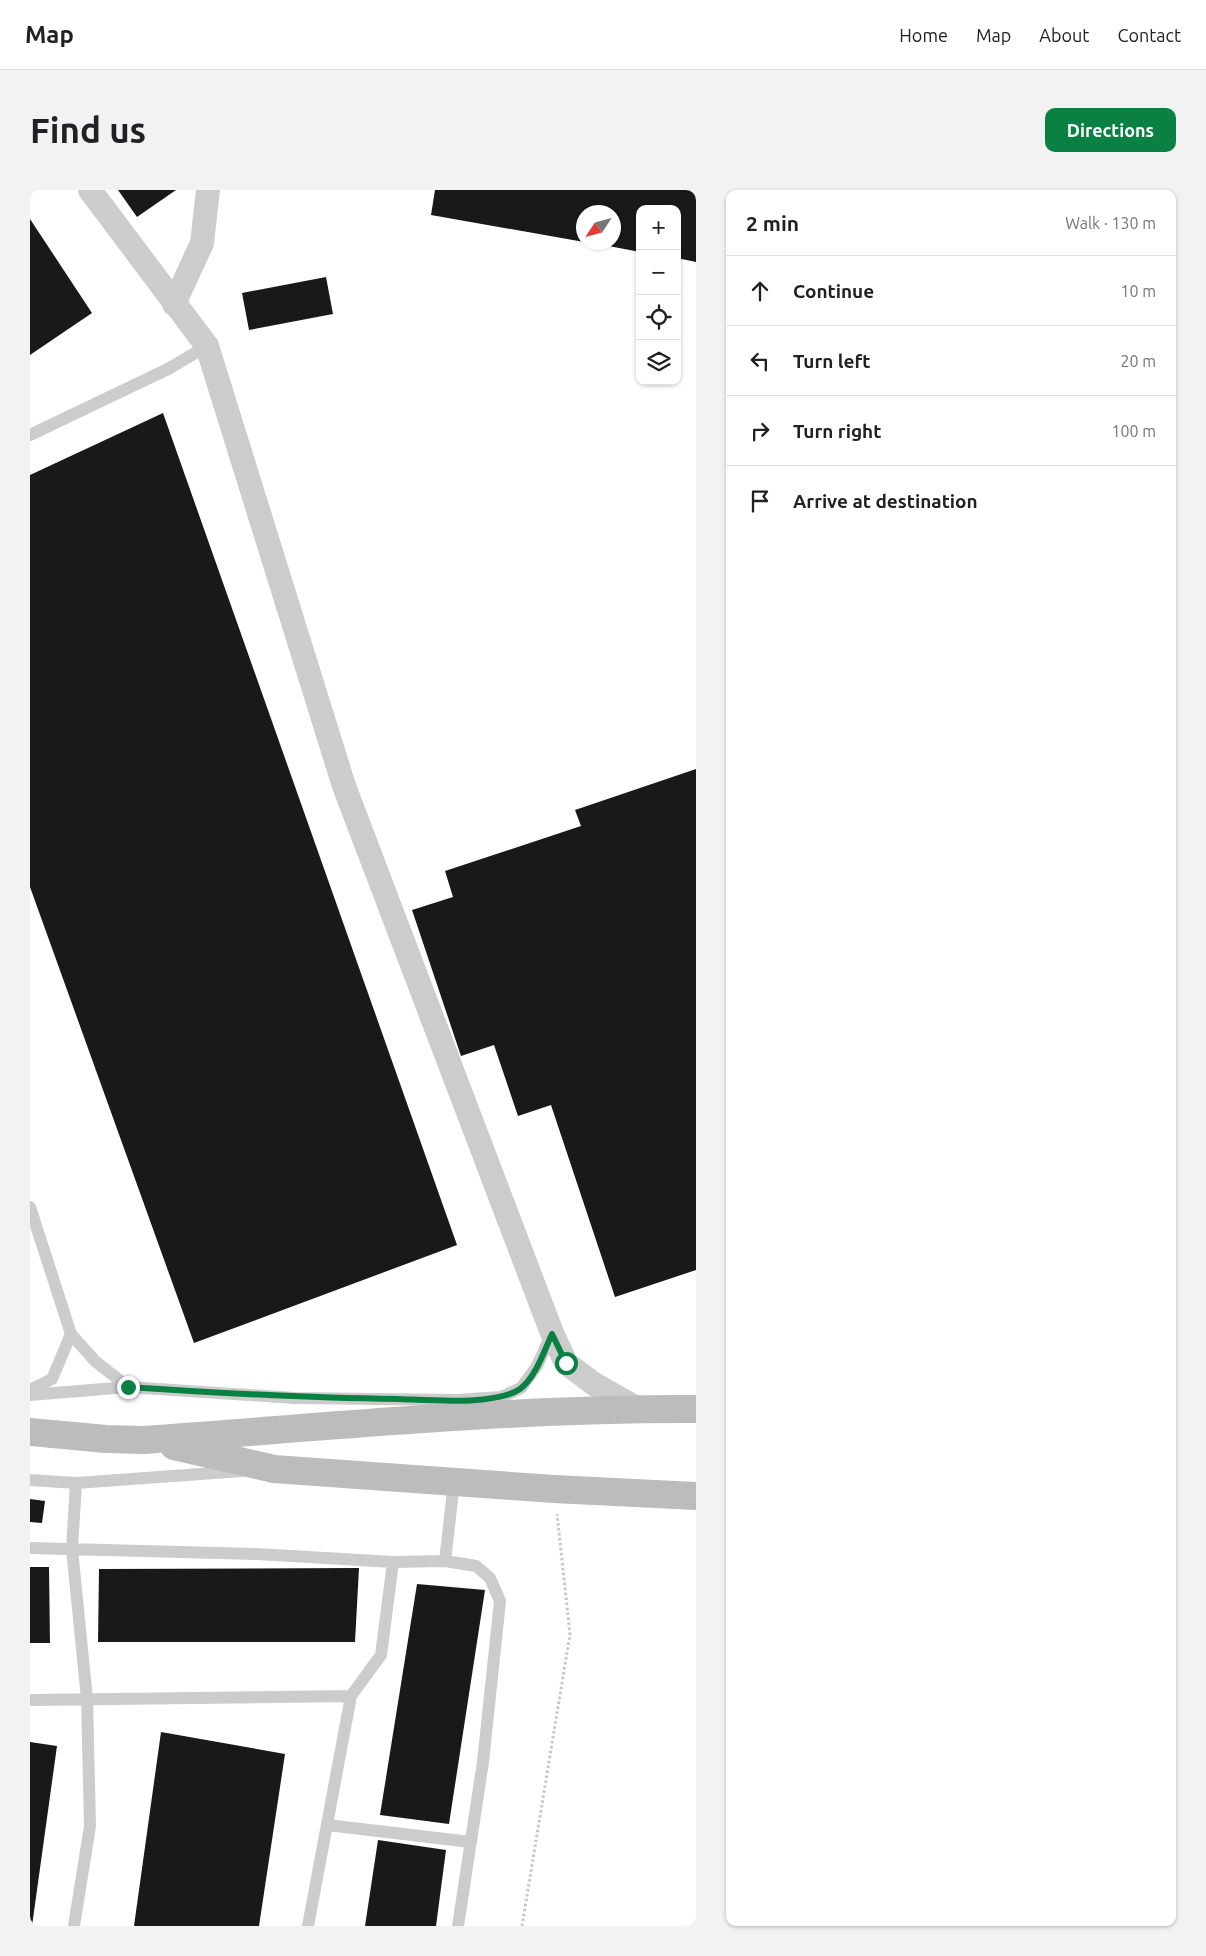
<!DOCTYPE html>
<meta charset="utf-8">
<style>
:root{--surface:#fff;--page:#f2f2f2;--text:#202124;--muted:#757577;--line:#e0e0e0;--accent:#0b8043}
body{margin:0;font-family:Ubuntu,sans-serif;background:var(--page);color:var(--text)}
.controls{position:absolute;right:15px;top:15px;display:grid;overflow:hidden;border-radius:10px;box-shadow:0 1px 4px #0004}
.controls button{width:45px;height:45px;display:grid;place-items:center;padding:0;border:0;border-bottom:1px solid var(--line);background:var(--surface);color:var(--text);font:25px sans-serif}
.compass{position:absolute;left:546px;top:15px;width:45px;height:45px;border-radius:50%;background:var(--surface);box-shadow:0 1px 4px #0004;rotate:234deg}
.stop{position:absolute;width:15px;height:15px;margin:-11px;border:4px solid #0b8043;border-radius:50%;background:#fff}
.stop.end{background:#0b8043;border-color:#fff;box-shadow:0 1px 5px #0008}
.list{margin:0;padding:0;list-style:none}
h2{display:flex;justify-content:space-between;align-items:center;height:65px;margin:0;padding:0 20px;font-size:21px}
h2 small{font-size:16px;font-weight:400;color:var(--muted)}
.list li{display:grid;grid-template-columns:32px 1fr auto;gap:15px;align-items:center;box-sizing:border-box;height:70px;padding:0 20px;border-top:1px solid var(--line)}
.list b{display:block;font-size:19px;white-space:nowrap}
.list em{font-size:16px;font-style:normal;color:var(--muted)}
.icon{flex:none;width:28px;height:28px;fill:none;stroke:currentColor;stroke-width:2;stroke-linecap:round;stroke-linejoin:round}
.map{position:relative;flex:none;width:666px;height:1736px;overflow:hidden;border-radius:10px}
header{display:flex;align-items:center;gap:30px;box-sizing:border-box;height:70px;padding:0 25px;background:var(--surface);border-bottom:1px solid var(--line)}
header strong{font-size:24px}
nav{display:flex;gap:28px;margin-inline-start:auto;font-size:18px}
.intro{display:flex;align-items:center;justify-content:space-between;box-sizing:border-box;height:120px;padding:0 30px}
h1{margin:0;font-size:35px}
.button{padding:12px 22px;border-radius:10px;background:var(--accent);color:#fff;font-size:18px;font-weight:700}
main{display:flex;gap:30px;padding:0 30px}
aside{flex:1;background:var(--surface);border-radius:10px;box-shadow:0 1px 4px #0004}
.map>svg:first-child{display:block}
</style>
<header>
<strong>Map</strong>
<nav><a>Home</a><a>Map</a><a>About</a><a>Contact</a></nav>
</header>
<div class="intro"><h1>Find us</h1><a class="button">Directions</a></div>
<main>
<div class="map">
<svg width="666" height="1736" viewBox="0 0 666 1736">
<rect width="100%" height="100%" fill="#fff"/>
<path fill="#191919" d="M88,0H146L107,27Z
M405,0H666V72L647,68V19H610V62L563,53L584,52V22H554V52L401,25Z
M0,29L62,123L0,165Z
M296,87L303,124L219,140L212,103Z
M133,223L427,1055L164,1153L0,697V285Z
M666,579V1080L585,1107L521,915L488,926L464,855L431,866L382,720L423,707L415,681L551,636L545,620Z
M0,1309L15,1311L12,1333L0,1332Z
M0,1377H19L20,1453H0Z
M329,1378L325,1452H68L69,1379Z
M387,1394L455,1400L419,1634L350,1625Z
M131,1542L255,1564L229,1736H104Z
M0,1552L27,1556L2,1736H0Z
M348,1650L416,1660L406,1736H335Z"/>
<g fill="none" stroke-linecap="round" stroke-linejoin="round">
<path stroke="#c6c6c6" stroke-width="3" stroke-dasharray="2.5 2.5" stroke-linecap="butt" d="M492,1736L540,1444L527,1324"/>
<path stroke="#ccc" stroke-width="12" d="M0,245L138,179L177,156
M0,1017L41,1144L65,1171L98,1197
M0,1200L22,1189L41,1144
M0,1205L98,1197L265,1208L427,1210L471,1207L491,1198L507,1176L522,1143
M0,1290L46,1293L212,1281
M0,1358L227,1364L363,1372L415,1371L446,1376L460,1388L470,1411L453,1572L428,1736
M415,1371L424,1292
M0,1510L321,1506
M297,1635L441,1652
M44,1736L60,1636L57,1509L42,1359L46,1293
M278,1736L321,1506L351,1465L363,1372"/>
<path stroke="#ccc" stroke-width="24" d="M60,0L177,156L314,596L522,1143L536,1173L564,1194L608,1219
M144,114L172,53L178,0"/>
<path stroke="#bcbcbc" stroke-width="28" d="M0,1242L76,1249L114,1250C297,1237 482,1218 666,1219
M144,1256L244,1279L524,1299L666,1306"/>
</g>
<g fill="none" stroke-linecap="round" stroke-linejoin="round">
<path stroke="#0b8043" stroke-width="6" d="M98,1197C188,1203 277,1208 367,1209C398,1210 465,1216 490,1199C506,1187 514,1161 522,1144L536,1173"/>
</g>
</svg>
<div class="controls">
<button>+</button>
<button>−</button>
<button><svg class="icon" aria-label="locate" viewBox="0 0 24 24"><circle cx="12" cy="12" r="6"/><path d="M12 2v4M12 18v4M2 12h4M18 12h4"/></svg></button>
<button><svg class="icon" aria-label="layers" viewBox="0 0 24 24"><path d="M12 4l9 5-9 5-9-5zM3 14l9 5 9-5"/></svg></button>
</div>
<svg class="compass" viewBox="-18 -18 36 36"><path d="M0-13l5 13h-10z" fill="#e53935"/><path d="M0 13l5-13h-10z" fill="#757577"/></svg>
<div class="stop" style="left:536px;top:1173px"></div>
<div class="stop end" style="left:98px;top:1197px"></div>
</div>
<aside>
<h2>2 min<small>Walk · 130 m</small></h2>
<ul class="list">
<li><svg class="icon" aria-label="ahead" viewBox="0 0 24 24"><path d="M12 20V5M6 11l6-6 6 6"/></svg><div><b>Continue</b></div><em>10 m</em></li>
<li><svg class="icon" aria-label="left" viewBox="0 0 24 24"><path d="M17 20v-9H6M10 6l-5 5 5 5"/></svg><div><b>Turn left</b></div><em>20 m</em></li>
<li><svg class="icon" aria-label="right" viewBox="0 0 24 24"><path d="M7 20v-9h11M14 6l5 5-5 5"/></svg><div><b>Turn right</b></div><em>100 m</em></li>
<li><svg class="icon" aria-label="arrive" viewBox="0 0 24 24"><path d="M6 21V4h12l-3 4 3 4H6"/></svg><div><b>Arrive at destination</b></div></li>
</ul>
</aside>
</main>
